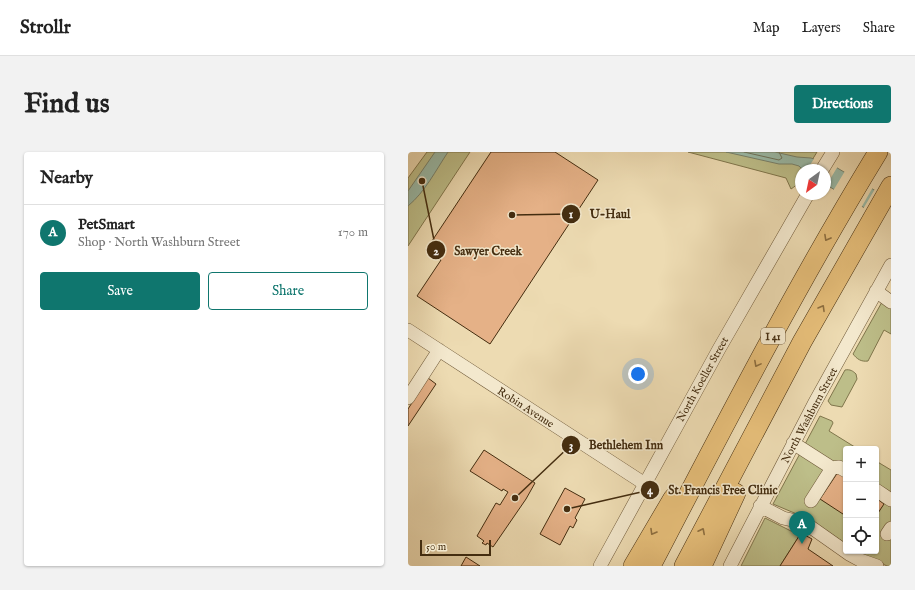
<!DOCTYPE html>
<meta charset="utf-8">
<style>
:root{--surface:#fff;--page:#f2f2f2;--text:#222;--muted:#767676;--line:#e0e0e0;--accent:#0f766e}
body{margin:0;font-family:"IM FELL English",serif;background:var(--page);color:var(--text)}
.controls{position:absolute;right:12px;bottom:12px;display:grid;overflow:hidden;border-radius:4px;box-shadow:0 1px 3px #0004}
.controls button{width:36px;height:36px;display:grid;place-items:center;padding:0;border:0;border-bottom:1px solid var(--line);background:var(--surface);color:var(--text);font:20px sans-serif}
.compass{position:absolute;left:387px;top:12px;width:36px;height:36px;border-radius:50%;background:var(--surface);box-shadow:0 1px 3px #0004;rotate:213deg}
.scale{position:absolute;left:12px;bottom:10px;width:71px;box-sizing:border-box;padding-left:4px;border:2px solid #442d10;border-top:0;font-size:11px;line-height:14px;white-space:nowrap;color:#442d10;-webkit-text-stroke:3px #f3e8cd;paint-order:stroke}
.you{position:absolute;left:230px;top:222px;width:14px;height:14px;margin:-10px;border:3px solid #fff;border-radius:50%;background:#1a73e8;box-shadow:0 0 0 6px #1a73e833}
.badge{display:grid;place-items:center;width:26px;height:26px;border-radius:50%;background:var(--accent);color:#fff;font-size:13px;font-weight:700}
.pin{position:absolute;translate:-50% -33px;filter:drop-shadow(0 1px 2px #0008)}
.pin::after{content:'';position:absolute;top:21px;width:14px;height:12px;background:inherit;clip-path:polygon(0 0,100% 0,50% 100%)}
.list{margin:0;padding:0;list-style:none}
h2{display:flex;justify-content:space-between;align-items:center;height:52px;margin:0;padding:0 16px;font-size:17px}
h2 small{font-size:13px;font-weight:400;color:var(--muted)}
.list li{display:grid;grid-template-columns:26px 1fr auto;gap:12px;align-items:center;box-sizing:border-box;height:56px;padding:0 16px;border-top:1px solid var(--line)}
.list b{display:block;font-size:15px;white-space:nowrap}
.list p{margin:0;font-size:13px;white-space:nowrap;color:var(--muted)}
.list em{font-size:13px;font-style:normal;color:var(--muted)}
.actions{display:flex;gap:8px;padding:12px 16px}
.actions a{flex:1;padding:9px 0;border:1px solid var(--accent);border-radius:4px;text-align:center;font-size:14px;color:var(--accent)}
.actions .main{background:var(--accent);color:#fff}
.icon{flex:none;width:22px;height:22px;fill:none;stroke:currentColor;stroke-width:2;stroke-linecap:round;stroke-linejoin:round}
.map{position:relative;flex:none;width:483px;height:414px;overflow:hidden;border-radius:4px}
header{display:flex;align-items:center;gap:24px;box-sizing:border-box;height:56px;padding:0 20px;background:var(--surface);border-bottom:1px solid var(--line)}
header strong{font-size:19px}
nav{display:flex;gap:22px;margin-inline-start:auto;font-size:14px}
.intro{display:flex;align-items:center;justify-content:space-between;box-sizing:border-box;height:96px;padding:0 24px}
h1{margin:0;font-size:28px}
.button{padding:10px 18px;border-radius:4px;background:var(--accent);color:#fff;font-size:14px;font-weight:700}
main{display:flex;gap:24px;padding:0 24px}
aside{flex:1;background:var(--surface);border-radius:4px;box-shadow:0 1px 3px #0004}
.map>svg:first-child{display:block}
</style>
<header>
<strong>Strollr</strong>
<nav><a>Map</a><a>Layers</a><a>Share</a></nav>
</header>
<div class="intro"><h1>Find us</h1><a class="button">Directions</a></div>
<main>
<aside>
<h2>Nearby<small></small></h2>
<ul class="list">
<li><span class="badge">A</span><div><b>PetSmart</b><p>Shop · North Washburn Street</p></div><em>170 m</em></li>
</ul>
<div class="actions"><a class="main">Save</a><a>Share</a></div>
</aside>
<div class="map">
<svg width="483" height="414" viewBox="0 0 483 414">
<rect width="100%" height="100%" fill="#eddbb2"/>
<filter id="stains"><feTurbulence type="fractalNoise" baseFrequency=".005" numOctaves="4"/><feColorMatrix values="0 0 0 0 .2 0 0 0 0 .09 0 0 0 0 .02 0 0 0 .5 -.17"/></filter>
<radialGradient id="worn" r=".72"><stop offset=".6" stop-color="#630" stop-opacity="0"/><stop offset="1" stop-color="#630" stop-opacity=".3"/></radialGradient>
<path fill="#bdbe89" stroke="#80764c" d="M19,0H62L0,94V26Z
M280,0H409L398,18H393C393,28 391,32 383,37L378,26Z
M474,150L483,154V182L476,178L460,209C453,210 449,207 445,202Z
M437,218C442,217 445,219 448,222L449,227L434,255L423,253L420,249Z
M412,264L424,269L425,271L421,279L450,297H438V392L403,368L365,352Z
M468,309L483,318V414H479L448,399H468Z
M357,366L383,379L393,381L372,414H333Z"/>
<path fill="#9abba9" stroke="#78826c" d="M27,0H40C28,18 17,40 0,54V39Z
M318,0H367L389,5L403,6L426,14L483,48V72L417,32V18H395L391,14L384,12H371Z"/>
<path fill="#eddbb2" d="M407,5L430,14L418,34L417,18H399Z
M437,19L465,35L453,56L425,39Z
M467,37L483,46V74L455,57Z"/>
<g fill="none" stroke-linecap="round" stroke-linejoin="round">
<path stroke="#6f745c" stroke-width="1" d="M336,0L371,8L374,6L371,0"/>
</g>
<path fill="#e5b187" stroke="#442d10" d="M83,0H147L190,28L82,192L9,144L33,108L18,98Z
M20,226L28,232L0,274V257Z
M76,298L127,331L118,347L85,395L79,391L78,393L74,391L76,389L69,384L88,351L92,353L100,340L95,337L94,339L62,319Z
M430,320L438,326V364L412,347Z
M157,336L177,347L167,366L169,368L165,376L162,374L152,393L132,382Z
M468,346L476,352L468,364Z
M393,381L404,387L400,397L425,414H372Z
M58,405L72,414H53Z"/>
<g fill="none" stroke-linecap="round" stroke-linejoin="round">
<g stroke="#6e5838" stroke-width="14">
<path id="minor" d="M414,18L425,0
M468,139L483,150
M0,178L237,332
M0,246L31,198
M385,291L424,316
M468,338L483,348
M403,349L424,316L431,315L438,319
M352,354L375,366L397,371L441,402L452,408L469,414
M479,382L483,376
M192,414L311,197L400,42
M322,414L406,252L483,113"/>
</g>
<g stroke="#442d10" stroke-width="20">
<path id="highway" d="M225,414L265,346
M243,414C316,274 388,134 470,0
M276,414L394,190L483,34
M294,414L328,341"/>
</g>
<use href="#minor" stroke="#f3e8cd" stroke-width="13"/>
<use href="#highway" stroke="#e6be79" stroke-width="19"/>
</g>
<defs><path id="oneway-chevron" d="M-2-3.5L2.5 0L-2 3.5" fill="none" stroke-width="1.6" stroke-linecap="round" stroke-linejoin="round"/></defs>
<g stroke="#8d6e3f">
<use href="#oneway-chevron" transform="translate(419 86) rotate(119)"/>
<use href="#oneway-chevron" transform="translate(414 156) rotate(-60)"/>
<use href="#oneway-chevron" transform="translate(349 212) rotate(118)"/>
<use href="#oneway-chevron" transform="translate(294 379) rotate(-63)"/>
<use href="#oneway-chevron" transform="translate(245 380) rotate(120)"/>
</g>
<g text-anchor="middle" stroke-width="3" stroke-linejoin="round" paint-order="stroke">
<rect fill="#f3e8cd" stroke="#786549" stroke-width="1" x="353" y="176" width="24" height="16" rx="3"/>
<g font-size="10" font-weight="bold" fill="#442d10">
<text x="365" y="188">I 41</text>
</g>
<g font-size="11" fill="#442d10" stroke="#f3e8cd">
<text transform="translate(294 227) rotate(-61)" y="4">North Koeller Street</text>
<text transform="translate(118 255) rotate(33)" y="4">Robin Avenue</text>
<text transform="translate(401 263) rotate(-62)" y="4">North Washburn Street</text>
</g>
</g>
<path fill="none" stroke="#442d10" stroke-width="1.5" d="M104 63L163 62M14 29L28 98M107 346L163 293M159 357L242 338"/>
<g fill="#442d10" stroke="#f3e8cd" stroke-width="1.5">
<circle cx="104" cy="63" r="4"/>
<circle cx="14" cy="29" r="4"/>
<circle cx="107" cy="346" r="4"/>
<circle cx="159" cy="357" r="4"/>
<circle cx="163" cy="62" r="10"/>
<circle cx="28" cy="98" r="10"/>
<circle cx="163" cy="293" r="10"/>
<circle cx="242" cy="338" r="10"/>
</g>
<g font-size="12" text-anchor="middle" font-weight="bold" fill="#fff">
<text x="163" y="66">1</text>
<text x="28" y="103">2</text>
<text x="163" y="297">3</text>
<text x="242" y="342">4</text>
</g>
<g font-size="12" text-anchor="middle" font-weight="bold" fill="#442d10" stroke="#f3e8cd" stroke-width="3" stroke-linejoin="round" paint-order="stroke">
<text x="202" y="66">U-Haul</text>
<text x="80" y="103">Sawyer Creek</text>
<text x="218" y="297">Bethlehem Inn</text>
<text x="315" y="342">St. Francis Free Clinic</text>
</g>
<rect width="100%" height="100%" filter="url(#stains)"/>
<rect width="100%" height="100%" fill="url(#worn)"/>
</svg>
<div class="controls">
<button>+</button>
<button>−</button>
<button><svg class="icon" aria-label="locate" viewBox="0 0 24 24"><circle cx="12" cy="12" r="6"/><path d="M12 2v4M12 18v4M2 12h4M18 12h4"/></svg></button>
</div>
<svg class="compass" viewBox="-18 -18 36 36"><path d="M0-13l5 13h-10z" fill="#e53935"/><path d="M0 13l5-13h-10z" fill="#767676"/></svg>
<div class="scale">50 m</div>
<div class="you"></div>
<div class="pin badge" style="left:394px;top:392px">A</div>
</div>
</main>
